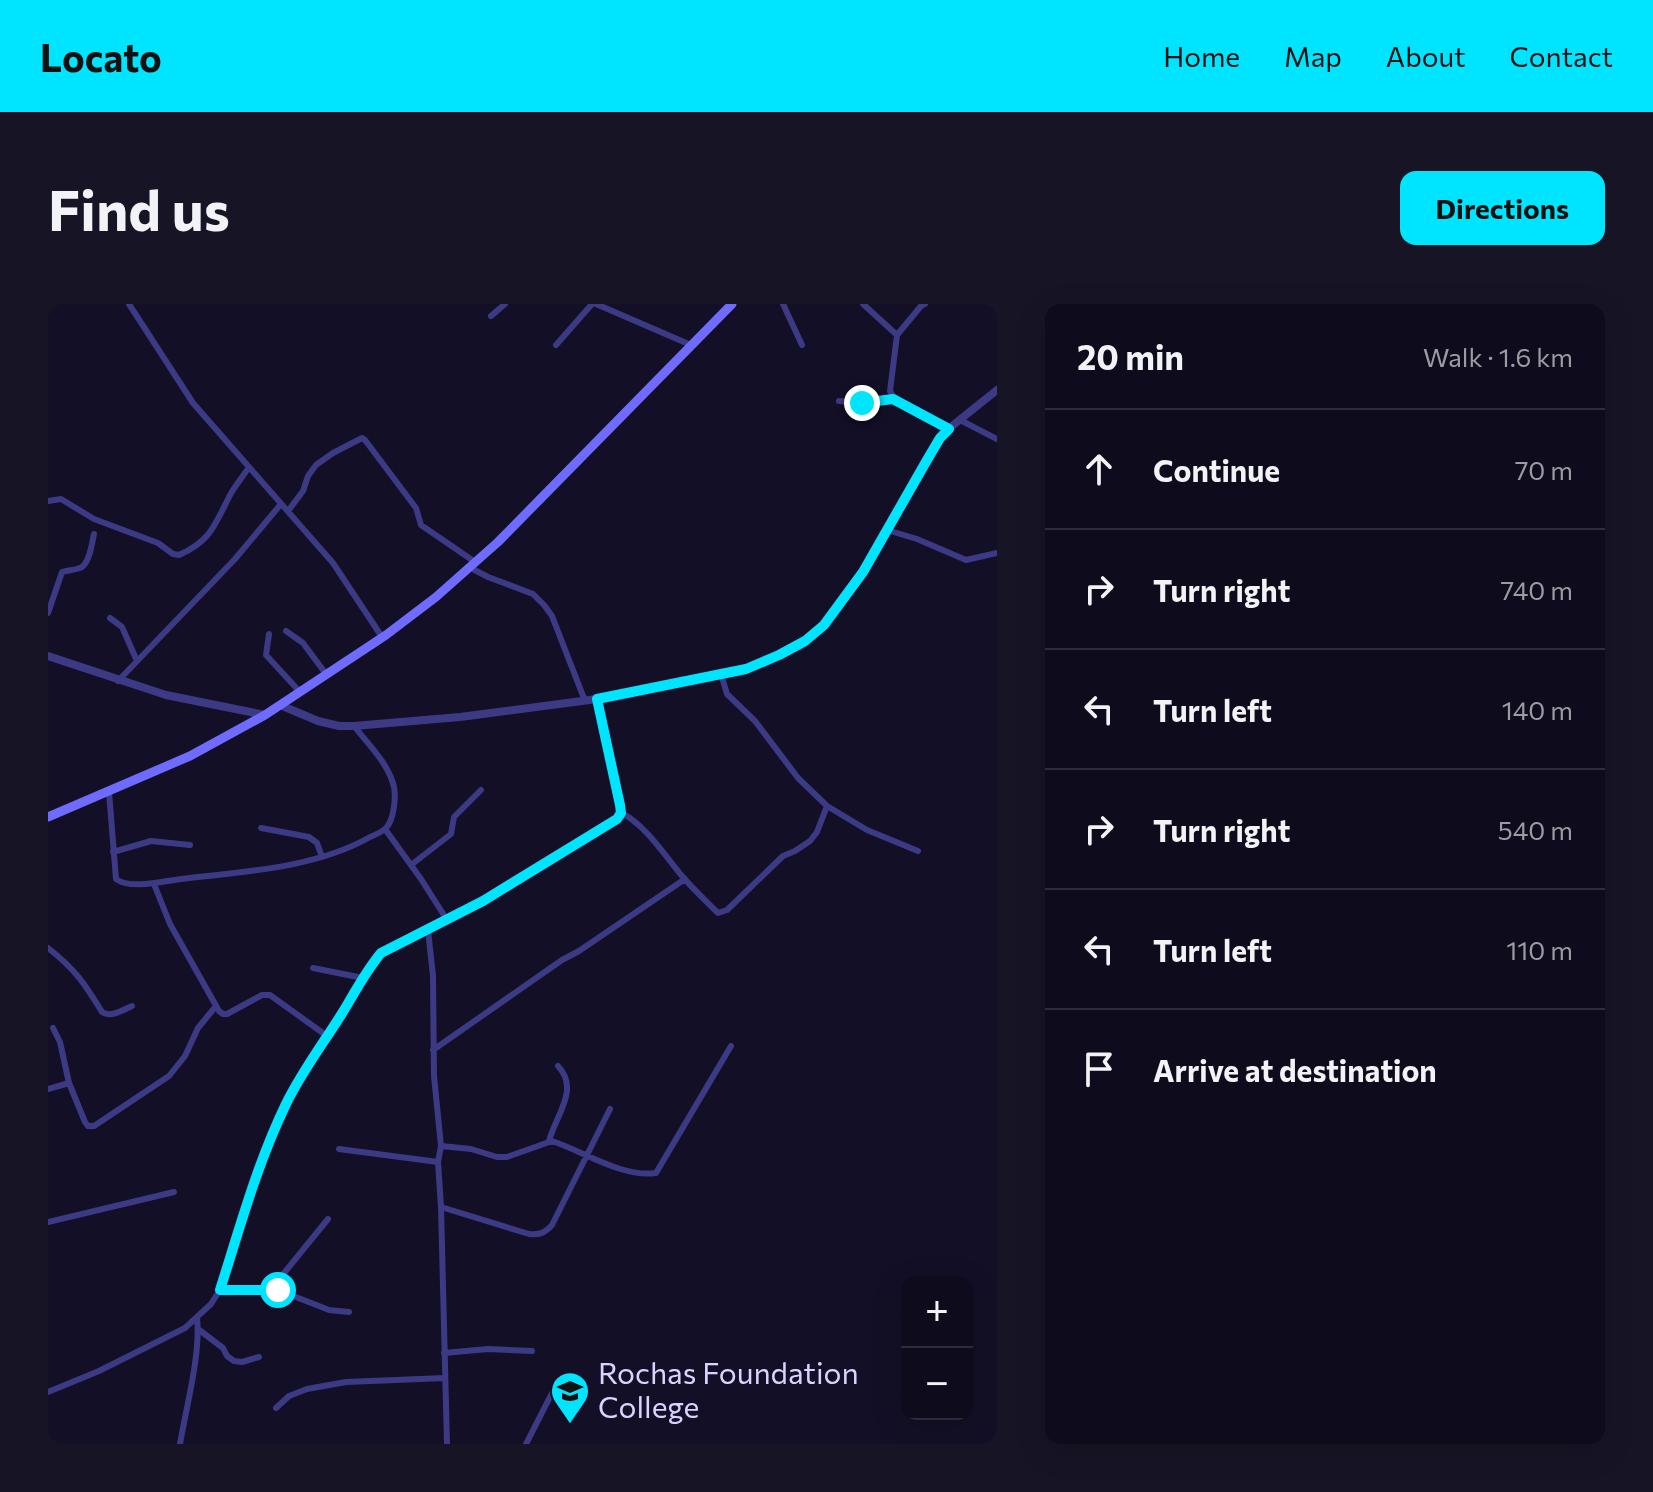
<!DOCTYPE html>
<meta charset="utf-8">
<style>
:root{--surface:#0e0b1c;--page:#171425;--text:#f1f3f6;--muted:#9b9ba3;--line:#2e2b3b;--accent:#00e5ff}
body{margin:0;font-family:Commissioner,sans-serif;background:var(--page);color:var(--text)}
.controls{position:absolute;right:24px;bottom:24px;display:grid;overflow:hidden;border-radius:16px;box-shadow:0 8px 32px #0002}
.controls button{width:72px;height:72px;display:grid;place-items:center;padding:0;border:0;border-bottom:2px solid var(--line);background:var(--surface);color:var(--text);font:40px sans-serif}
.stop{position:absolute;width:24px;height:24px;margin:-18px;border:6px solid #00e5ff;border-radius:50%;background:#fff}
.stop.end{background:#00e5ff;border-color:#fff;box-shadow:0 2px 8px #0008}
.list{margin:0;padding:0;list-style:none}
h2{display:flex;justify-content:space-between;align-items:center;height:104px;margin:0;padding:0 32px;font-size:34px}
h2 small{font-size:26px;font-weight:400;color:var(--muted)}
.list li{display:grid;grid-template-columns:52px 1fr auto;gap:24px;align-items:center;box-sizing:border-box;height:120px;padding:0 32px;border-top:2px solid var(--line)}
.list b{display:block;font-size:30px;white-space:nowrap}
.list em{font-size:26px;font-style:normal;color:var(--muted)}
.icon{flex:none;width:44px;height:44px;fill:none;stroke:currentColor;stroke-width:2;stroke-linecap:round;stroke-linejoin:round}
.map{position:relative;flex:none;width:949px;height:1140px;overflow:hidden;border-radius:16px}
header{display:flex;align-items:center;gap:48px;box-sizing:border-box;height:112px;padding:0 40px;background:var(--accent);color:#111}
header strong{font-size:38px}
nav{display:flex;gap:44px;margin-inline-start:auto;font-size:28px}
.intro{display:flex;align-items:center;justify-content:space-between;box-sizing:border-box;height:192px;padding:0 48px}
h1{margin:0;font-size:56px}
.button{padding:20px 36px;border-radius:16px;background:var(--accent);color:#111;font-size:28px;font-weight:700}
main{display:flex;gap:48px;padding:0 48px}
aside{flex:1;background:var(--surface);border-radius:16px;box-shadow:0 8px 32px #0002}
.map>svg:first-child{display:block}
</style>
<header>
<strong>Locato</strong>
<nav><a>Home</a><a>Map</a><a>About</a><a>Contact</a></nav>
</header>
<div class="intro"><h1>Find us</h1><a class="button">Directions</a></div>
<main>
<div class="map">
<svg width="949" height="1140" viewBox="0 0 949 1140">
<rect width="100%" height="100%" fill="#130f26"/>
<g fill="none" stroke-linecap="round" stroke-linejoin="round">
<path stroke="#3d3a85" stroke-width="6" d="M81,0L145,99L201,163
M548,0L643,41
M735,0L754,41
M815,0L849,31
M877,0L873,2L849,31L842,87C849,104 884,116 901,125
M443,12L457,0
M508,41L544,0
M791,97L814,99L845,95
M912,116L949,135
M0,197L13,195L46,215L110,239L125,250L131,251C161,238 166,223 180,195C185,184 194,174 201,163L285,259L334,333
M240,207L255,187L260,172L268,161L285,149L314,134L317,136L368,204L373,221L427,258
M839,226L869,235L918,256L949,249
M421,263L440,273L485,290L496,301L504,312L537,397
M0,309L14,268C20,266 29,266 34,263C42,257 44,239 46,230
M62,314L74,323L89,357
M238,327L255,339L278,370
M221,330L218,351L252,388
M673,370L679,390L707,417L750,474L779,502L819,526L870,547
M70,377L187,255L233,200
M61,488L68,575C82,586 116,577 133,575C194,568 268,564 322,533C327,531 334,528 338,524C346,516 348,493 346,483C341,460 320,440 306,422
M573,509C596,519 618,553 634,572C645,585 658,597 670,609L679,606L735,552L747,547L762,537L769,528L779,502
M213,524L261,533L269,539L274,553
M337,525L373,575L399,616
M65,548L103,537L142,541
M363,561L403,530L406,513L433,486
M106,580L122,620L171,707L175,710H179L214,691H222L279,732
M380,626L385,672L386,772L393,842L390,858L393,903L399,1140
M0,644C27,665 37,680 54,708C63,714 75,706 84,702
M265,664L315,674
M5,724L12,738L21,779L37,818L40,822H46L121,772L137,752L150,724L168,702
M385,746L514,656L531,647L637,575
M0,785L21,779
M501,837C508,811 532,785 510,762
M393,842L423,845L449,853H459L504,837C535,847 574,874 608,869L683,742
M291,845L390,858
M393,903L481,930C492,931 497,929 504,921L562,805
M0,918L126,888
M223,985L280,915
M172,986H230L281,1006L301,1008
M150,1025L175,1044L179,1052L186,1057L194,1058L211,1053
M396,1049L440,1045L484,1047
M0,1088L51,1067L137,1024L163,1000L172,986C192,923 209,860 238,800C253,769 274,741 293,711C306,690 316,668 333,649L435,597L569,515L573,509L572,501L549,395
M228,1104L241,1092L259,1085L298,1078L397,1074
M132,1140C138,1104 153,1049 149,1014
M478,1140L504,1089"/>
<path stroke="#3d3a85" stroke-width="8" d="M0,352L118,391L217,411
M232,401L270,417L291,422H306L412,413L549,395L698,365L731,351L757,337L776,321L815,268L892,134L904,122L949,86"/>
<path stroke="#6f6bff" stroke-width="9" d="M0,513L142,452L217,411L338,331L388,293L450,238L684,0"/>
</g>
<g fill="none" stroke-linecap="round" stroke-linejoin="round">
<path stroke="#00e5ff" stroke-width="10" d="M230,986H172C192,923 209,860 238,800C253,769 274,741 293,711C306,690 317,668 333,649L435,597L569,515L573,509L572,501L549,395L698,365L731,351L757,337L776,321L815,268L879,156L892,134L901,125L845,95L814,99"/>
</g>
<defs>
<g id="university-pin" transform="scale(2)"><path d="M0 17L-7.5 6A9.5 9.5 0 1 1 7.5 6Z" fill="#00e5ff" stroke="#130f26"/><path d="M0-5L7-2L0 1L-7-2ZM-4 1L0 2.5L4 1V4Q0 6-4 4Z" fill="#111"/></g>
</defs>
<g fill-rule="evenodd">
<use href="#university-pin" x="522" y="1087"/>
</g>
<g text-anchor="middle" stroke-width="8" stroke-linejoin="round" paint-order="stroke">
<g font-size="30" fill="#d9d4ff" stroke="#130f26" text-anchor="start">
<text x="550" y="1080">Rochas Foundation<tspan x="550" dy="34">College</tspan></text>
</g>
</g>
</svg>
<div class="controls">
<button>+</button>
<button>−</button>
</div>
<div class="stop" style="left:230px;top:986px"></div>
<div class="stop end" style="left:814px;top:99px"></div>
</div>
<aside>
<h2>20 min<small>Walk · 1.6 km</small></h2>
<ul class="list">
<li><svg class="icon" aria-label="ahead" viewBox="0 0 24 24"><path d="M12 20V5M6 11l6-6 6 6"/></svg><div><b>Continue</b></div><em>70 m</em></li>
<li><svg class="icon" aria-label="right" viewBox="0 0 24 24"><path d="M7 20v-9h11M14 6l5 5-5 5"/></svg><div><b>Turn right</b></div><em>740 m</em></li>
<li><svg class="icon" aria-label="left" viewBox="0 0 24 24"><path d="M17 20v-9H6M10 6l-5 5 5 5"/></svg><div><b>Turn left</b></div><em>140 m</em></li>
<li><svg class="icon" aria-label="right" viewBox="0 0 24 24"><path d="M7 20v-9h11M14 6l5 5-5 5"/></svg><div><b>Turn right</b></div><em>540 m</em></li>
<li><svg class="icon" aria-label="left" viewBox="0 0 24 24"><path d="M17 20v-9H6M10 6l-5 5 5 5"/></svg><div><b>Turn left</b></div><em>110 m</em></li>
<li><svg class="icon" aria-label="arrive" viewBox="0 0 24 24"><path d="M6 21V4h12l-3 4 3 4H6"/></svg><div><b>Arrive at destination</b></div></li>
</ul>
</aside>
</main>
